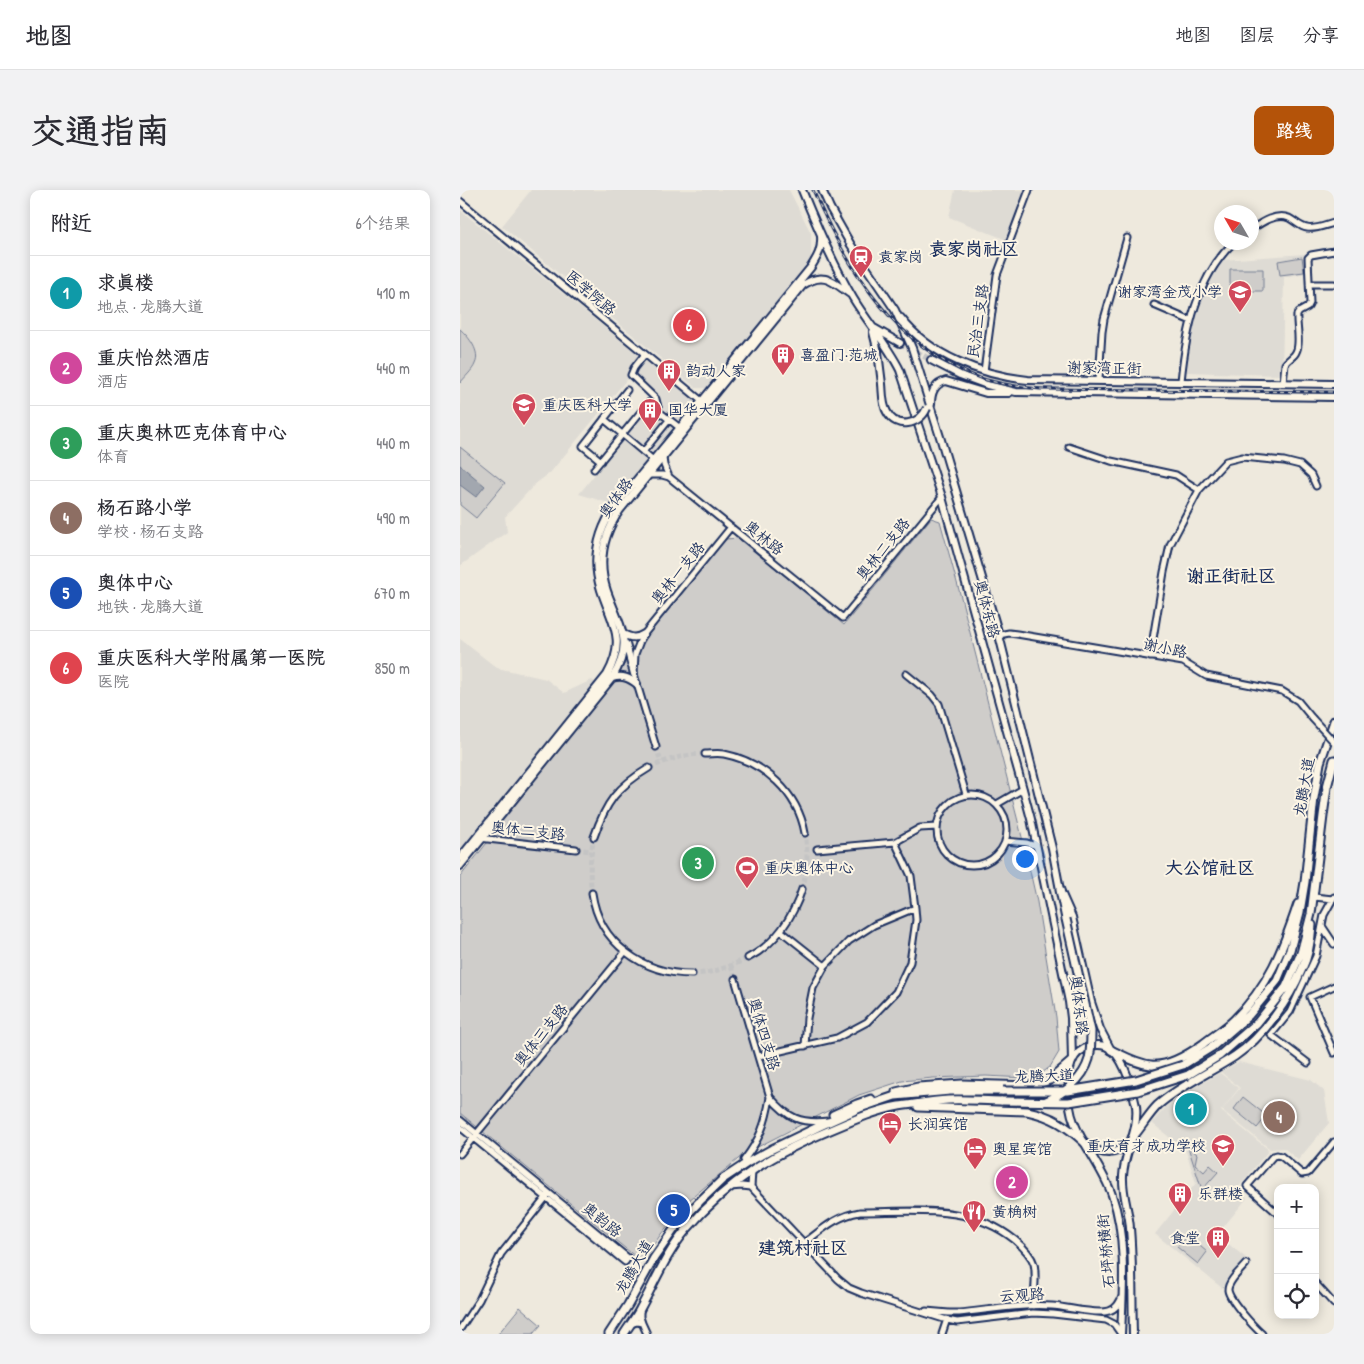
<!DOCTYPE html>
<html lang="zh">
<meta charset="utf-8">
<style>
:root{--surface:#fff;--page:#f2f2f3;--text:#2b2b33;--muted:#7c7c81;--line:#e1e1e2;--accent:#b45309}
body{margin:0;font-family:"Patrick Hand","LXGW WenKai TC",sans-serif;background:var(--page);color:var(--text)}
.controls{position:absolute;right:15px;bottom:15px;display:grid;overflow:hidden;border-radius:10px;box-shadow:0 2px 12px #0003}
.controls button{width:45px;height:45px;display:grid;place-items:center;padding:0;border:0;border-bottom:1px solid var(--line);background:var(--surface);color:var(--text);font:25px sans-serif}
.compass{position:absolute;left:754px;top:15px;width:45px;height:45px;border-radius:50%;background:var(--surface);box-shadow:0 2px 12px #0003;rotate:309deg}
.you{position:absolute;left:564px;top:668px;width:18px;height:18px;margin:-12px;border:4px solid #fff;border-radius:50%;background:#1a73e8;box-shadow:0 0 0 8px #1a73e833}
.badge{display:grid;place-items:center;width:32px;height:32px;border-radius:50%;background:var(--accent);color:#fff;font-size:16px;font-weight:700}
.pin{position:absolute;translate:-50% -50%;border:2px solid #fff;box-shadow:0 1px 5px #0006}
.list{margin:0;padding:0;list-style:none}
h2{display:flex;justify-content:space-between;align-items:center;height:65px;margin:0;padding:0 20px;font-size:21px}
h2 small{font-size:16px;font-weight:400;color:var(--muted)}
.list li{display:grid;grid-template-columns:32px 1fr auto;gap:15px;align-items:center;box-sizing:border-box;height:75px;padding:0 20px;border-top:1px solid var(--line)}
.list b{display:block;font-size:19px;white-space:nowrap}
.list p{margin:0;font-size:16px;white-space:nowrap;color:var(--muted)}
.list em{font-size:16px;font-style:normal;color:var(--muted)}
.icon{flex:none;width:28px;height:28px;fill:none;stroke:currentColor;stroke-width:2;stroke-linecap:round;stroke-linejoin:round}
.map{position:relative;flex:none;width:874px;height:1144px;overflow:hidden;border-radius:10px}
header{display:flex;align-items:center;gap:30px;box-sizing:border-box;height:70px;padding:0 25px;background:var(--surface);border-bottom:1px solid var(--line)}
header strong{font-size:24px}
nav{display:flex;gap:28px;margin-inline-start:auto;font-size:18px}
.intro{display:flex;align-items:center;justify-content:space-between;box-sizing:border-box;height:120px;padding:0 30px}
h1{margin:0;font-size:35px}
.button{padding:12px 22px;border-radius:10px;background:var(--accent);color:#fff;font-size:18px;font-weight:700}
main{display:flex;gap:30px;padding:0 30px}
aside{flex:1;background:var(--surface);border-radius:10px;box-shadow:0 2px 12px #0003}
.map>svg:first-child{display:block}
</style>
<header>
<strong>地图</strong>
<nav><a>地图</a><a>图层</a><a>分享</a></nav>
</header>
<div class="intro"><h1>交通指南</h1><a class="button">路线</a></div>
<main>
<aside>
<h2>附近<small>6个结果</small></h2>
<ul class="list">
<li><span class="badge" style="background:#0f9aa8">1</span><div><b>求真楼</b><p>地点 · 龙腾大道</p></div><em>410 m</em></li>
<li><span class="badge" style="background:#d1479c">2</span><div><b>重庆怡然酒店</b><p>酒店</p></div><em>440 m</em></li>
<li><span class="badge" style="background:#2e9e5b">3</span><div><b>重庆奥林匹克体育中心</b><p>体育</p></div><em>440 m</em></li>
<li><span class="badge" style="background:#8d6e63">4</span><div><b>杨石路小学</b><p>学校 · 杨石支路</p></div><em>490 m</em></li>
<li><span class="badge" style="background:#1a4fb4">5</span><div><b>奥体中心</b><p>地铁 · 龙腾大道</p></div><em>670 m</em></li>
<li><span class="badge" style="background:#e0444e">6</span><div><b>重庆医科大学附属第一医院</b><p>医院</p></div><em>850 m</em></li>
</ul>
</aside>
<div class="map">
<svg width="874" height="1144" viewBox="0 0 874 1144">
<rect width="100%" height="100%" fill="#eee9dd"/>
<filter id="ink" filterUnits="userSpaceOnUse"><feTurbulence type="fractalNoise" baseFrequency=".02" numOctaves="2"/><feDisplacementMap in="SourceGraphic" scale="10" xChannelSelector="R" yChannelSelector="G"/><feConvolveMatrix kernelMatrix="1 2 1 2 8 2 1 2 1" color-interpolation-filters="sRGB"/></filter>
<g filter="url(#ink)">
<path fill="#dedbd4" d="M71,0H329L351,43V72L248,198H236L42,36Z
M495,0H566L547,50L489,27Z
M0,20L234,210V216L152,314L119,304L194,211L167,189L90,283L75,294L45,327L47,342L0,376Z
M845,64L847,83L824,87L822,185L726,182L727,165L731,145L740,115L753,83L763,70Z
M0,449L37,478L86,489L104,503L132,490L136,493L0,663Z
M779,872L851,890L864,901L869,933L838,970L824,958L810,959L762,920L780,898L761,882Z
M760,883L779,898L761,921L809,960L777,999L787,1008L757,1045L786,1068L762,1098L695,1044L736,993L726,961L692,933L706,917L720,906Z"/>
<path fill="#cfcdca" stroke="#757e94" d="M842,67L844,82L820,85L818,71Z
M770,79H803V101H770Z
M0,139C9,147 21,162 15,174C13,180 4,188 0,193Z
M0,257L45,293L16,328L0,315Z
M471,328L480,331L502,411L565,659L577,712L596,827L599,862L590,877L582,883L565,888L526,886L473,888L442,891L399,905L354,928L284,964L228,1011L201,1044L182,1072L0,923V687L38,639V635L112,543L184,449L265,349L279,348L384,435Z
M783,907L807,926L797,938L774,919Z
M728,957L737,964L735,974L744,982L750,975L758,982L742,1000Z
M727,1045L747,1062L738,1074L717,1057Z
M60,1117L81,1135L73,1144H38Z"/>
<path fill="#a2a7af" stroke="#6c778f" d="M0,275L25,296L16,307L0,295Z"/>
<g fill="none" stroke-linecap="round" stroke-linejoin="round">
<path stroke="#c4c4c4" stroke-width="5" stroke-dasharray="5 2.5" stroke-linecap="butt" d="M196,557L201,572
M189,578C206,570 226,564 245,564
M116,659L131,661
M342,699C348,681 348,662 345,643
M132,703C129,684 130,666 134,647
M271,776L275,789
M232,784C252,784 271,776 288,768"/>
<path stroke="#c4c4c4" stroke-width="6" stroke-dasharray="6 3" stroke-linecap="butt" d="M440,153L471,170"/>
<g stroke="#1b2f5e" stroke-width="9">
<path id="minor" d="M0,11L244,213
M792,39C802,32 816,23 829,28C835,31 840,37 847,38C855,40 866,35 874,33
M849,94H874
M694,115L731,131
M185,164L174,178L171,185L196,209L199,221
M524,181L537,85L569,0
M639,190L642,142L644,129L667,48
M721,191C726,142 736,88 774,52
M823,193L825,174C828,169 834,167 836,162C841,153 836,135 837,125L839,122L848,117L850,113L848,68L851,65L874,61
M144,229L193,270
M609,257L651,271L716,285L739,300
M183,262L209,230
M203,268L204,275L209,287L383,428L482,307
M141,271L123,256L167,200
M134,279L188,213L220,238
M189,285H202L209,287
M539,445L549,443L557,444L723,472L746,486L822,501L838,511L852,528
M690,467L704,382L710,355L739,300L766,271L782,267L824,271L840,275L851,285L856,296
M446,484L472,505L479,514L506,604
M196,557L174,484L175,464L180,451L184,444L271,337
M245,564C251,564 258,563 264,564C304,572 338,603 345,643
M477 640a35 35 0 1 1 70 0a35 35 0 1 1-70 0Z
M537,614L563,599
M134,647C146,612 157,597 189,578
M19,648L116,659
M545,651L567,653L576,656
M357,659L435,652L460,638L477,637
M132,703C139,753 183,784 232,784
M854,707L873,709
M862,736L874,754
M321,741L365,776
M288,768C315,754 333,728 342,699
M275,789L310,907
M874,796L850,807L874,863
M345,856L347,828L353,798L365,776L389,751L414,735L455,718
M299,866L377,848L407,832L436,802L450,772L456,730L455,718L451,686L435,652
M848,873L811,845L830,822L856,766L864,725L874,707
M0,930L168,1068L165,1072L0,937
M0,964L165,762
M284,970C300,949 306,933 310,907C328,928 340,934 368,931
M270,997L282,996L291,997L292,981
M291,997L378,1089L389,1098L401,1103L487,1130L497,1132L573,1123L593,1124L646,1130L654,1134L661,1144
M818,1024L787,996L813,966L817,965L821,966L842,984L848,983L874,952
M344,1053C363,1039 376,1026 400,1022C455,1022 509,1013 555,1050C562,1056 571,1064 574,1074C577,1086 574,1103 573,1116
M786,1074C780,1081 768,1091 768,1100C769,1110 794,1137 802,1144
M855,1093L874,1114
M466,1121L489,1123H499C530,1120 561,1114 592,1116C608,1117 635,1125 649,1121C656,1119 659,1113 662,1107
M182,1133L187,1144
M171,1134L177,1132L182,1133L180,1127V1121
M0,1139L19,1110L41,1064L88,1005
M482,1144L487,1129"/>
</g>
<g stroke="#1b2f5e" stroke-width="10">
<path id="major" d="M342,0C357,37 373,74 393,108C408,133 427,154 440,180L482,307L563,599L571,629L609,812L611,828L612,871
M362,0L370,18L391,55L435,120L452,158L481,250L539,445L592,658L600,700L612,727L631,812L640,839L651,860
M441,128C470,166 522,185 568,190L874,194
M414,138L440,153
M413,142L418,162L422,194
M471,170L500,185L527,195L556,202L874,207
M471,214C471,203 474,194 486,191L526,203H549
M163,444C171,448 176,449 184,444
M166,454L174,484
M152,488C163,485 169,488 177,494
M0,668L147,485C167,449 152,434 141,400C131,370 138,341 155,316L242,211L351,77C358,66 362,59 361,46
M0,676L152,488C175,452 159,435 147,401C137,371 143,345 160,320L343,95C364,81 373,92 390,104
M628,955C643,966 657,966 670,951
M661,1144C663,1100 667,1048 652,1005C643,979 624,957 614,932C608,917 608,902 609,887C609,882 610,877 612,872C618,857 640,849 653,861C665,872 673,900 676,916C679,941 664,962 663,986C662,1004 669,1021 670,1038C673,1073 672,1109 673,1144"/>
</g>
<g stroke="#1b2f5e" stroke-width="11">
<path id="highway" d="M600,700L606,729
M651,860C664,866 677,874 691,875C709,877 729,864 743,854C753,846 765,839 774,830C809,796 823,759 838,714
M723,875L752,857L789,825L817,791L830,760L840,722L845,692L854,608L860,573L874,531
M728,885L759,866L797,833L826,797L841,763L851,724L863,626L867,597L874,570
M436,902L458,897L502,894L572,896L590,890L612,871
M458,917L567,921C592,926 607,936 625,953
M373,925L397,914L411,909
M672,948C681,938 688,925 698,915C719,896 751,882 775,866C803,847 829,810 842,779C849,765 851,750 852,735
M149,1144L168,1115L194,1068L217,1035L240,1011L263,989L287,973L312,959L360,936L400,918L435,906L490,901H543
M164,1144C169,1136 176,1127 180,1119C195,1092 206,1064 226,1040C269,990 314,963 375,938C396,929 417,920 439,916C455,914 472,911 488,910C506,909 524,911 542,911"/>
</g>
<use href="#minor" stroke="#fcf5e5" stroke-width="5"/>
<use href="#major" stroke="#fcf5e5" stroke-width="6"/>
<use href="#highway" stroke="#fcf5e5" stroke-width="7"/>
<g stroke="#1b2f5e" stroke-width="3">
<path id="rail" d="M353,0C387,79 435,157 520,188C539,194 560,197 580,199L874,202"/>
</g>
<use href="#rail" stroke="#fcf5e5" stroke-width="1" stroke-dasharray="4" stroke-linecap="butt"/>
<g stroke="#1b2f5e" stroke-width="9" stroke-linecap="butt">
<path id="minor-bridge" d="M852,528L874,552"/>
</g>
<g stroke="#1b2f5e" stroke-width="10" stroke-linecap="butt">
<path id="major-bridge" d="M422,194C423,203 422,214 427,222C436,240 460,235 467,218"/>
</g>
<g stroke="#1b2f5e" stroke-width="11" stroke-linecap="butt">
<path id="highway-bridge" d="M543,901H608L676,890L723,875
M542,911L609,912L678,901L728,885
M584,912C603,904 623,890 629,869C631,860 631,850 631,841L606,729"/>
</g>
<use href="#minor-bridge" stroke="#fcf5e5" stroke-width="5"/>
<use href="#major-bridge" stroke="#fcf5e5" stroke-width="6"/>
<use href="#highway-bridge" stroke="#fcf5e5" stroke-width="7"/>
</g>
</g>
<defs>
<g id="station-pin" transform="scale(1.25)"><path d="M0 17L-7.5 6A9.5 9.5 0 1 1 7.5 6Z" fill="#d1495b" stroke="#fcf5e5"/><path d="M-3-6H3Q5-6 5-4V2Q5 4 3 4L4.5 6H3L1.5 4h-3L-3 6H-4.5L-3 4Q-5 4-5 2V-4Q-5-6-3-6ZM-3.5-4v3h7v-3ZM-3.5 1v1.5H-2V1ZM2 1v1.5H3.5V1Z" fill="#fff"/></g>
<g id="school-pin" transform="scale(1.25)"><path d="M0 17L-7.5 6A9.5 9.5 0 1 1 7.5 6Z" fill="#d1495b" stroke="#fcf5e5"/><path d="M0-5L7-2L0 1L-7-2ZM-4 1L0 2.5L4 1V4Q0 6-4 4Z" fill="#fff"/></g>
<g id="building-pin" transform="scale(1.25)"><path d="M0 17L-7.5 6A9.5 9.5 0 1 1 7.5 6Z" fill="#d1495b" stroke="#fcf5e5"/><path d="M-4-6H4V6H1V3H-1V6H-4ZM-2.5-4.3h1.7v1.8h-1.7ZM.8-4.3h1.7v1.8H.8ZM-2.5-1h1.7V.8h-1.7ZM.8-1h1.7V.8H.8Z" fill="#fff"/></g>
<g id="university-pin" transform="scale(1.25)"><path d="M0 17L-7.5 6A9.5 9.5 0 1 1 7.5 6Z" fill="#d1495b" stroke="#fcf5e5"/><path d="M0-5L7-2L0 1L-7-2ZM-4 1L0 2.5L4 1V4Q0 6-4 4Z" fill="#fff"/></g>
<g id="stadium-pin" transform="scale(1.25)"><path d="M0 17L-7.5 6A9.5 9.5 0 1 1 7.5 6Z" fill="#d1495b" stroke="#fcf5e5"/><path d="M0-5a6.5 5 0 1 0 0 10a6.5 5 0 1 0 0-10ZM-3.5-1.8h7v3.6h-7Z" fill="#fff"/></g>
<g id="hotel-pin" transform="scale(1.25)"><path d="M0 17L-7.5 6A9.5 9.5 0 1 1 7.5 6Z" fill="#d1495b" stroke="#fcf5e5"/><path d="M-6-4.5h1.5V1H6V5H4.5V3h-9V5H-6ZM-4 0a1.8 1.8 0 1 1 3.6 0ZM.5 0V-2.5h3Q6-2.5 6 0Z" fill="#fff"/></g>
<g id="restaurant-pin" transform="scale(1.25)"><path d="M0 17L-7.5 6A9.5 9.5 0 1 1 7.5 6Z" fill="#d1495b" stroke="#fcf5e5"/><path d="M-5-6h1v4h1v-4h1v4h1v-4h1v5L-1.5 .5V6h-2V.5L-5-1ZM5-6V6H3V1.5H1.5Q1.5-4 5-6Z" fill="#fff"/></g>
</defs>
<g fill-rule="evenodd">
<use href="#station-pin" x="401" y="67"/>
<use href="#school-pin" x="780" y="102"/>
<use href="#building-pin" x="323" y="165"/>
<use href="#building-pin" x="209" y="181"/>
<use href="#university-pin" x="64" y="215"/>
<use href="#building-pin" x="190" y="220"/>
<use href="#stadium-pin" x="287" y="678"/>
<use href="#hotel-pin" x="430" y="934"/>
<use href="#school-pin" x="763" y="956"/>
<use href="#hotel-pin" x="515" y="959"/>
<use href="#building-pin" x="720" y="1004"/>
<use href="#restaurant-pin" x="514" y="1022"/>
<use href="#building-pin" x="758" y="1048"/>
</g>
<g text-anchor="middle" stroke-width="4" stroke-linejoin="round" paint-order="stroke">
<g font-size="15" fill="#1b2f5e" stroke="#fcf5e5" text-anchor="start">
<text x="418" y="72">袁家岗</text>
<text x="762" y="107" text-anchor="end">谢家湾金茂小学</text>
<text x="340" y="170">喜盈门·范城</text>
<text x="226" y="186">韵动人家</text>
<text x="82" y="220">重庆医科大学</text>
<text x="208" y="225">国华大厦</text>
<text x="304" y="683">重庆奥体中心</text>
<text x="448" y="939">长润宾馆</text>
<text x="746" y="961" text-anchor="end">重庆育才成功学校</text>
<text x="532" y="964">奥星宾馆</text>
<text x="738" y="1009">乐群楼</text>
<text x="532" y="1027">黄桷树</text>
<text x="740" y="1053" text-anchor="end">食堂</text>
</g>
<g font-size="15" fill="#1b2f5e" stroke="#fcf5e5">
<text transform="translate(131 103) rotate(40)" y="5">医学院路</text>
<text transform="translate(518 131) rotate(-82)" y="5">民治三支路</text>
<text transform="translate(644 178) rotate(1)" y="5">谢家湾正街</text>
<text transform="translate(156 308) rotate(-54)" y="5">奥体路</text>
<text transform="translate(304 348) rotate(39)" y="5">奥林路</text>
<text transform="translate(423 359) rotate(-51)" y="5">奥林二支路</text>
<text transform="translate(218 383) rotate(-51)" y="5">奥林一支路</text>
<text transform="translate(527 419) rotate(75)" y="5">奥体东路</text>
<text transform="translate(705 458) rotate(12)" y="5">谢小路</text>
<text transform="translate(844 597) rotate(-80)" y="5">龙腾大道</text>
<text transform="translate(68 641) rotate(6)" y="5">奥体二支路</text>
<text transform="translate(619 815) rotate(83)" y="5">奥体东路</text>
<text transform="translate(304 844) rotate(73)" y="5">奥体四支路</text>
<text transform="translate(81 845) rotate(-51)" y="5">奥体三支路</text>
<text transform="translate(584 886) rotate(-2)" y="5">龙腾大道</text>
<text transform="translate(142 1030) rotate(39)" y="5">奥韵路</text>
<text transform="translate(646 1061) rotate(-95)" y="5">石坪桥横街</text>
<text transform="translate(174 1077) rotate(-60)" y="5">龙腾大道</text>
<text transform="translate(562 1105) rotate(-3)" y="5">云观路</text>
</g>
<g font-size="18" font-weight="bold" fill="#1b2f5e" stroke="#fcf5e5">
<text x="514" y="65">袁家岗社区</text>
<text x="771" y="392">谢正街社区</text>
<text x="750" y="684">大公馆社区</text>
<text x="343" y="1064">建筑村社区</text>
</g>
</g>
</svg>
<div class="controls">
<button>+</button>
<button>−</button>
<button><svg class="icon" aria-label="locate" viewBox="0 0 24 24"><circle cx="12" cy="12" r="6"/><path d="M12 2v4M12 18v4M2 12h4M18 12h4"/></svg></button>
</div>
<svg class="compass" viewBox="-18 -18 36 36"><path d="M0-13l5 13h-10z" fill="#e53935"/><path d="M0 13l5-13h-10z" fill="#7c7c81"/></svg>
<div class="you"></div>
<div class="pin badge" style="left:731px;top:919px;background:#0f9aa8">1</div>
<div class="pin badge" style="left:552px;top:992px;background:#d1479c">2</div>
<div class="pin badge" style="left:238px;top:673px;background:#2e9e5b">3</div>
<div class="pin badge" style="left:819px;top:927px;background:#8d6e63">4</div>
<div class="pin badge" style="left:214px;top:1020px;background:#1a4fb4">5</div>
<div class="pin badge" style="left:229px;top:135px;background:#e0444e">6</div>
</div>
</main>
